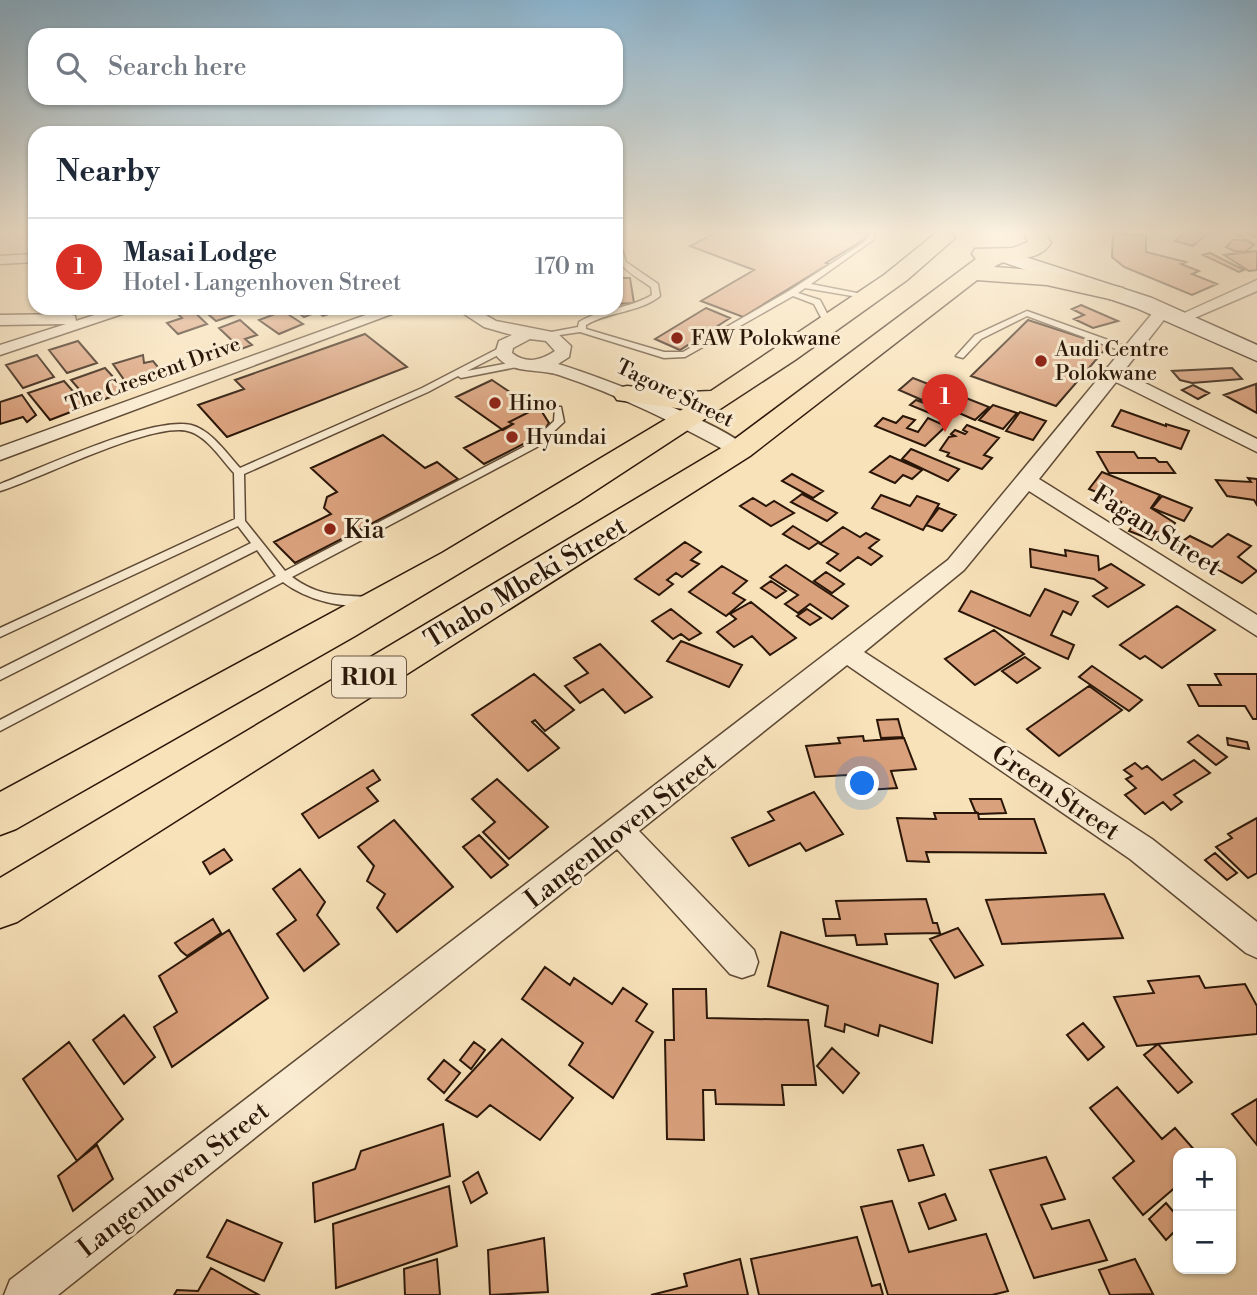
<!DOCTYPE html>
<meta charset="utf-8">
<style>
:root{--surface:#fff;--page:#f6f6f7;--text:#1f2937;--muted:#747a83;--line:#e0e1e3;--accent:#d93025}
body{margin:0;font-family:"Libre Bodoni",serif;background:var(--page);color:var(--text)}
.controls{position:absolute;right:21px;bottom:21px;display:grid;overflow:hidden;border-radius:14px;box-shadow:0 2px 5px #0004}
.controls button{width:63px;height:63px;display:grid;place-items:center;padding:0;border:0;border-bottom:2px solid var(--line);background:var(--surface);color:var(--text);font:35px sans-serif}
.you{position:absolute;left:863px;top:784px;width:24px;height:24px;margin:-18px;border:5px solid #fff;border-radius:50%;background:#1a73e8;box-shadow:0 0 0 10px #1a73e833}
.badge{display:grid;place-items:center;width:46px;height:46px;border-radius:50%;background:var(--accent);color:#fff;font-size:23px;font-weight:700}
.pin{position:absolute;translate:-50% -58px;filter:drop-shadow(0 2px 4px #0008)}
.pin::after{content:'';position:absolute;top:37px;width:24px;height:21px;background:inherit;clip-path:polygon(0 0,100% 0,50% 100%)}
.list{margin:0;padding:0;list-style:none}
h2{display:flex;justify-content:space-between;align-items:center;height:91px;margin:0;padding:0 28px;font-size:30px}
h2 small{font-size:23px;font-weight:400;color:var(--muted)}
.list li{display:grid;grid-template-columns:46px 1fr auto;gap:21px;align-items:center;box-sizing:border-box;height:98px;padding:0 28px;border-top:2px solid var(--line)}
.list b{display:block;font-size:26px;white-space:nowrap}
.list p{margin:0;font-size:23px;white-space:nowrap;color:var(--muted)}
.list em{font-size:23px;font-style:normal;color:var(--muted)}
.icon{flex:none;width:38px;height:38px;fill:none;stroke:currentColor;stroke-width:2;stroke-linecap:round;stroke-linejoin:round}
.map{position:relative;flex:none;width:1257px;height:1295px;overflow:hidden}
.search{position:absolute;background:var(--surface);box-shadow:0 2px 5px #0004;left:28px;top:28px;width:595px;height:77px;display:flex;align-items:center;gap:18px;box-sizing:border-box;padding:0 24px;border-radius:21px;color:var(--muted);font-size:26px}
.panel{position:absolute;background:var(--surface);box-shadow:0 2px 5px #0004;left:28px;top:126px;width:595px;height:189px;border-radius:21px}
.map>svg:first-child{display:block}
</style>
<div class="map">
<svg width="1257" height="1295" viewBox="0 0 1257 1295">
<rect width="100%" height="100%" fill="#f8e2ba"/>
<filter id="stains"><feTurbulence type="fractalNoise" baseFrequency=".00286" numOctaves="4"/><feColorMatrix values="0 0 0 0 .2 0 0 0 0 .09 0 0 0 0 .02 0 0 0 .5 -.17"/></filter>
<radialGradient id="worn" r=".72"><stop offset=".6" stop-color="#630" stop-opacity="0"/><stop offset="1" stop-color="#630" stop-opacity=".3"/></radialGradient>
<path fill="#daa17d" stroke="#2a1608" stroke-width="2" d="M715,233H869L868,237L826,263L829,264L743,317L701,301L754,270L690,246Z
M1113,233L1146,236V252L1186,262L1181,264L1199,271L1192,274L1217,284L1192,295L1124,267L1112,257Z
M1184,233H1208L1193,246L1175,241Z
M1233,240H1245L1254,245L1245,252L1234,251L1226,247Z
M1257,251V270L1249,271L1224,255Z
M1210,253L1244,270L1239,272L1203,255Z
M616,278H630L634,303L616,304Z
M1081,305L1118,321L1093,328L1074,319L1084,315L1072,309Z
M190,308L207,324L178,334L167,323L182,318L173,309Z
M201,308H238L243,312L216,321Z
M292,308H329L335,312L323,316L317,312L304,317Z
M706,308L730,318L680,350L655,339Z
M283,311L303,324L279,334L259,320Z
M240,320L257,335L245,339L252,345L241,349L219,328Z
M1028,320L1108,346L1056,406L971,376Z
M365,334L407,367L227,437L198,405L244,389L235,380Z
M78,341L97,363L67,373L49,350Z
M37,355L54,377L23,388L6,365Z
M143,355L144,363L153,361L162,372L127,384L113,364Z
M105,368L126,391L92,404L71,380Z
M1232,368L1242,379L1192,383L1180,380L1172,371Z
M913,378L936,387L922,400L899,390Z
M492,380L535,409L509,422L513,424L503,430L456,397Z
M64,381L86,406L50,420L28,393Z
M1256,384L1257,413L1224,395Z
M1193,385L1209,393L1198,399L1182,390Z
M939,389L962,398L949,410L925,400Z
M22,395L36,415L27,422L23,417L0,424V402Z
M966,398L989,407L975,420L952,410Z
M916,400L943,410L937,416L910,405Z
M993,405L1017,413L1003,429L979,420Z
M539,407L549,423L541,435L484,464L464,448L513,424L509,422Z
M1121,410L1166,426V424L1189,431L1181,449L1112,426Z
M1020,412L1046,421L1033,440L1006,431Z
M903,416L915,420L907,428L918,432L928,418L946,426L925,446L875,426L883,418L896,423Z
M967,425L999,438L984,455L992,458L982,469L947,456L949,453L940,450L949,437L955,436L951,434L955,430L965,434L967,432L963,430Z
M383,435L425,468L437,462L458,479L295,563L274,542L331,514L324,508L327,497L337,492L311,468Z
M911,449L959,469L948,481L902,459Z
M1097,452H1134L1138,458H1155L1159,462H1167L1175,473H1109Z
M890,456L922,470L912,479L903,475L895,483L870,472Z
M1102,472L1160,495L1151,508L1175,523L1166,536L1132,522L1138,513L1119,505L1121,502L1089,489Z
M792,474L823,491L813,498L782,481Z
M1248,478L1257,479V505L1254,500L1227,496L1216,480L1251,482Z
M802,494L837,513L827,521L791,502Z
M881,495L910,506L917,496L939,504L923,530L872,508Z
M1162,496L1192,508L1184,521L1152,508Z
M753,498L766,506L774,501L794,513L771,526L740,506Z
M939,508L956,515L942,531L926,525Z
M1133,525L1156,534L1152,540L1129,531Z
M793,526L819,542L809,549L783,534Z
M843,527L860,537L866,533L879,540L869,548L882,556L871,565L858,557L840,571L827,563L838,554L820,544Z
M1228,534L1251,546L1238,557L1257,571L1242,583L1176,546L1190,536L1212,547Z
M685,542L701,552L691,560L699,564L682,577L676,573L667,580L673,584L659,595L635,579Z
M1030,549L1066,556L1065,550L1098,556L1099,570L1111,564L1144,585L1108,607L1093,596L1107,588L1094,579L1031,567Z
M786,565L848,606L832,619L810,604L798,613L785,604L798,595L770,577Z
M722,566L747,581L733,593L745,600L726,616L689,592Z
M826,572L844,584L832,593L814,581Z
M771,581L786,591L776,598L761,588Z
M1045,589L1078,602L1071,615L1063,611L1051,635L1074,645L1068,659L959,611L971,591L1030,616Z
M751,602L796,638L770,655L752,636L734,647L717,632L736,619L730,614Z
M1177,606L1215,630L1162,668L1145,656L1140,659L1120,645Z
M671,609L701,633L689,640L681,634L673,639L652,621Z
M807,609L821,618L810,625L797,616Z
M994,630L1024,654L975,685L945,659Z
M681,641L742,665L729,687L667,661Z
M600,644L652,697L625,713L603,689L580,703L565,686L588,673L574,658Z
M1025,657L1040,668L1017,683L1002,671Z
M1092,666L1142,700L1129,711L1079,677Z
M534,674L574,710L545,731L535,720L532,722L559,748L528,771L472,715Z
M1215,674H1257V719H1253L1245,706H1199L1188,685H1221Z
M1089,686L1122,710L1059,756L1027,729Z
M898,719L903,737L881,738L877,720Z
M1198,735L1227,757L1216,765L1188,742Z
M863,736L864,741L904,738L916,769L891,771L897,788L852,791L847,775L815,777L806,746L840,743L838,738Z
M1227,738L1247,742L1249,749L1228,745Z
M1194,760L1210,773L1174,795L1182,802L1171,810L1163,802L1145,814L1125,795L1136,788L1126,779L1132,776L1124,770L1135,763L1142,769L1147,766L1162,780Z
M373,770L380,780L367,788L378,801L319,838L302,814Z
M497,779L548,827L509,859L483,832L495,822L472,799Z
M814,792L843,834L806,851L800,843L749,866L732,838L774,820L768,812Z
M970,799H1001L1006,813L979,814L975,811Z
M934,813H978L979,819H1034L1046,853L926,852L929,862L907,861L897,818L936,819Z
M1257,818V873L1248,878L1216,847L1232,838L1228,834Z
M394,820L453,887L397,932L377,908L385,894L367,881L374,866L358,847Z
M479,835L508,865L491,878L463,847Z
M224,849L232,860L210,874L203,862Z
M1215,853L1237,873L1227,880L1205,860Z
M300,869L325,902L317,915L339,944L304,971L277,934L296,920L273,889Z
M1104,894L1123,938L1002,944L986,900Z
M926,899L933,923H937L940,933L885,934L887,944L857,945L855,935L826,936L823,919H840L836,901Z
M213,919L221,933L187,956L181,951L175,943Z
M958,928L983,965L955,978L930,939Z
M229,930L268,998L172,1067L154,1027L177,1012L159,976Z
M781,932L938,984L932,1043L880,1025L878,1036L845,1024L844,1032L825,1026L828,1006L768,986Z
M545,967L570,985L574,978L612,1004L623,988L647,1004L636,1021L653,1032L613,1098L569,1065L583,1043L522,999Z
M1199,976L1205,988L1245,984L1257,1006V1034L1137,1046L1114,997L1154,993L1148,981Z
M673,989H706L707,1018L808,1020L816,1085H782L784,1105L716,1104L715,1090H703L704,1140L667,1139L665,1040H674Z
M124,1015L155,1057L124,1084L93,1040Z
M1083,1023L1104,1047L1088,1060L1067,1035Z
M502,1039L573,1098L540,1140L490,1105L477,1117L446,1100Z
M69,1042L123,1119L77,1161L23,1079Z
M474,1042L485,1050L471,1069L460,1060Z
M1158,1044L1192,1082L1178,1093L1144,1055Z
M832,1048L859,1073L843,1093L817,1066Z
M444,1060L460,1073L444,1093L428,1079Z
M1117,1087L1162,1139L1175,1128L1197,1153H1178V1185L1143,1215L1113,1178L1134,1161L1090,1108Z
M1257,1099V1145L1232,1114Z
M443,1124L450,1176L315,1222L313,1183L355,1169L361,1151Z
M97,1145L113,1179L73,1211L58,1176Z
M923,1145L934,1175L909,1181L898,1150Z
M1046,1157L1065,1199L1041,1205L1052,1229L1089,1220L1107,1260L1034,1278L990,1170Z
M478,1172L487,1193L471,1203L463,1182Z
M449,1186L457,1246L336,1288L333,1224Z
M945,1194L956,1220L929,1229L919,1203Z
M892,1201L909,1252L986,1234L1008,1291L992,1295H888L861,1207Z
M1166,1203L1178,1217V1228L1166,1240L1149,1219Z
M227,1220L282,1243L264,1281L207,1257Z
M857,1237L872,1286L880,1284L883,1295H759L751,1259Z
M544,1238L548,1292L490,1295L488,1250Z
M437,1259L440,1295H405L404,1269Z
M740,1259L748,1295H651L687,1286L684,1274Z
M1135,1259L1153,1294L1110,1295L1099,1270Z
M211,1268L259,1295H174L177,1290L198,1291Z"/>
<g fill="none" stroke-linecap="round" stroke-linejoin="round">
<g stroke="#5e4934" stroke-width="3">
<path id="lane" d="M869,233H875L873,240L811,284L867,295L871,297L870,299L805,288L798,293L820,300L832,323L831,325H825L814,304L793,296L685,357L664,358L580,332L546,337L542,335L546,333L578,327L579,322C602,308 629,309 652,295L651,287C630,272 616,269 616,241L620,243L626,262L658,284L660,296C639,313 609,311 586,325V329L664,352H683L789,291L863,243L868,238Z
M1236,233H1245L1257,239V244Z
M1027,311L1133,349L1134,351L1127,353L1027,316L981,339L963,358L956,356L975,335Z
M503,346L507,349L506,351L467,371L519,361L523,364L522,366L461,378L458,376L428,392L244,474L245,521L285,571L531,443L554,421L555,407H561L564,422L537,447L292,577C319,597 338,595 370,597L374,598L376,601L374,604C344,610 307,600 283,582L0,731V720L276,576L257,550L0,680V669L251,543L238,526L0,637V628L235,519L234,473C222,460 208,438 191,432C158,418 38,480 0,491V484C42,468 151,416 191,425C211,430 227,454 240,468L422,388Z"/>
</g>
<g stroke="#5e4934" stroke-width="3">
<path id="street" d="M35,254V262L0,264V256Z
M1257,280V291L1185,322L1179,324L1171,319Z
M1162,307L1170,312L1123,372L1257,439V452L1116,382L1039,479L1257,615V636L1029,491L964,570L864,652L1152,839L1257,922V958L1246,953L1130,859L847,665L639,831L754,950L758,962L754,974L742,978L730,974L617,849L58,1295H4L10,1280L948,560L1156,309Z
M116,308H140L0,355V345L66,324L0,325V315L69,314L75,316L76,321Z
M385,308H408L0,460V447Z
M455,308H474L496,321L557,333L571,346L569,357L558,364C592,374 731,426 749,450L746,454H732C676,424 620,395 559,375C537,368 510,375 495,354L499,341L512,335L484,327ZM530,339L546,341L555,351C540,361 526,364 512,353L513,348Z"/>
</g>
<g stroke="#2a1608" stroke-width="3">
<path id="secondary" d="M1001,249L1152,298L1257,345V361L1136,308L994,259L991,255Z"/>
</g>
<g stroke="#2a1608" stroke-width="3">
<path id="primary" d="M936,233H951L955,238L907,280L795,360L578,502L355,636L16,829L0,835V792L442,553L683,409L617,400L613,394L617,388L627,386L689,392L711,391L884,275Z
M1024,233H1046L1051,243C1036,265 1011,254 994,267L1047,271L1123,288L1126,293L1123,298L1114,300L1047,285L977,280L750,456L17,922L0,928V878L728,444L976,259L972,254L975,249L1013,248L1028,242Z"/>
</g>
<use href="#lane" fill="#faecd2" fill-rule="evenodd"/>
<use href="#street" fill="#faecd2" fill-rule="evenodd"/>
<use href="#secondary" fill="#faecd2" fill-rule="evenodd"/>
<use href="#primary" fill="#f8e2ba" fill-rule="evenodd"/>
</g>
<linearGradient id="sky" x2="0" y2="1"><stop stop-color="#8bb7d4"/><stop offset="0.56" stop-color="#fcf2e0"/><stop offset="1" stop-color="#fcf2e0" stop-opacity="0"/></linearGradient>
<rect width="1257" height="414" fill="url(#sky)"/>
<g fill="#8f2418" stroke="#faecd2" stroke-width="2.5">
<circle cx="677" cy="338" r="7"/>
<circle cx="1041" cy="361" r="7"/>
<circle cx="495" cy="403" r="7"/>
<circle cx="512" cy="437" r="7"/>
<circle cx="330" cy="529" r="7"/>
</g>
<g text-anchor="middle" stroke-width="6" stroke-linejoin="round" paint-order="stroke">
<g font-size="21" fill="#2a1608" stroke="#faecd2" text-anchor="start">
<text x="691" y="345">FAW Polokwane</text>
<text x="1055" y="356">Audi Centre<tspan x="1055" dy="24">Polokwane</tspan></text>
<text x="509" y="410">Hino</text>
<text x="526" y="444">Hyundai</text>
</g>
<g font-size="21" fill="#2a1608" stroke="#faecd2">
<text transform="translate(153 374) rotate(-20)" y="7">The Crescent Drive</text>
<text transform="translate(675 393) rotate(26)" y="7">Tagore Street</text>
</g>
<rect fill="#faecd2" stroke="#685645" stroke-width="2" x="332" y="656.5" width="74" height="41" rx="5"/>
<g font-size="24" font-weight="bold" fill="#2a1608">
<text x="369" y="685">R101</text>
</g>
<g font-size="26" fill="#2a1608" stroke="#faecd2" text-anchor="start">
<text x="344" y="538">Kia</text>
</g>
<g font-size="26" fill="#2a1608" stroke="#faecd2">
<text transform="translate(1157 530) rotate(32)" y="9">Fagan Street</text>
<text transform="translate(525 582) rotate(-31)" y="9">Thabo Mbeki Street</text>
<text transform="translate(1056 792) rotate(34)" y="9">Green Street</text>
<text transform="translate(620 830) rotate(-38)" y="9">Langenhoven Street</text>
<text transform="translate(173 1179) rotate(-38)" y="9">Langenhoven Street</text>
</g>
</g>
<rect width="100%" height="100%" filter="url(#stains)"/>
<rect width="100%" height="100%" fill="url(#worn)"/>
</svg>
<div class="controls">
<button>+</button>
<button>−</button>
</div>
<div class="you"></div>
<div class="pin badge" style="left:945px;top:432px">1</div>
<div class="search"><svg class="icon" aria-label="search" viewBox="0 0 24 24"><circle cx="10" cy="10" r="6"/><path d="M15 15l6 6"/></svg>Search here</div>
<section class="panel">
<h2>Nearby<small></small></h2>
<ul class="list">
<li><span class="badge">1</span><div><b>Masai Lodge</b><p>Hotel · Langenhoven Street</p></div><em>170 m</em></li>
</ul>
</section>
</div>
